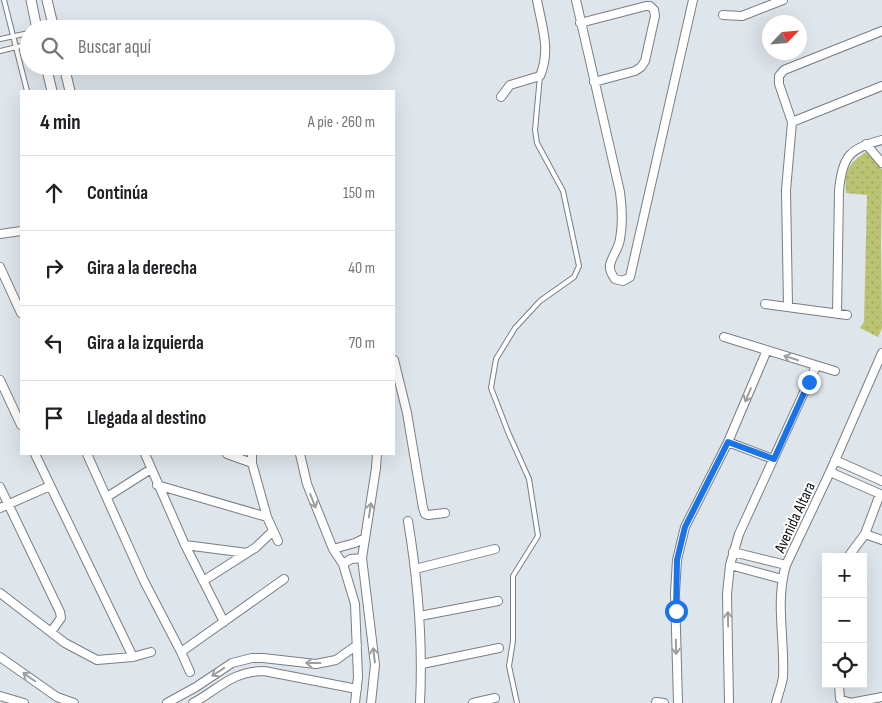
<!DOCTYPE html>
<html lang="es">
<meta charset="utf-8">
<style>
:root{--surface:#fff;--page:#f2f2f2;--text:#202124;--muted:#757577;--line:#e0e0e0}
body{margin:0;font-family:"Sofia Sans Condensed",sans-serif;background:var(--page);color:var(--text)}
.controls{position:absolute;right:15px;bottom:15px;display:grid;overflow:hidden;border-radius:0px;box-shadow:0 5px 20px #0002}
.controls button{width:45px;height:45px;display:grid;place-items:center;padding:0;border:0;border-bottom:1px solid var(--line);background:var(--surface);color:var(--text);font:25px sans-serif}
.compass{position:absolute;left:762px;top:15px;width:45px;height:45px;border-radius:50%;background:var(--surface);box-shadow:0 5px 20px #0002;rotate:64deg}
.stop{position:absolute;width:15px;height:15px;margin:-11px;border:4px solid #1a73e8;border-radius:50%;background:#fff}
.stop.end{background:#1a73e8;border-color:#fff;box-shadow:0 1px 5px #0008}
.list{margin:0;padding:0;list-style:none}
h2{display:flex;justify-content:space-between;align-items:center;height:65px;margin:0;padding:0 20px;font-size:21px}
h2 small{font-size:16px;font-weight:400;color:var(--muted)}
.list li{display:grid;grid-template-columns:32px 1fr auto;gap:15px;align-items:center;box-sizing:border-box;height:75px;padding:0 20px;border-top:1px solid var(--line)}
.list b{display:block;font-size:19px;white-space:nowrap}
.list em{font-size:16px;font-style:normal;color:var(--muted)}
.icon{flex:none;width:28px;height:28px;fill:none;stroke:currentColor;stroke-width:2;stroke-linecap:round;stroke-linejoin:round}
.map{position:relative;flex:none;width:882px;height:703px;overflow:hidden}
.search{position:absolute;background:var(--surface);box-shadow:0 5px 20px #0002;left:20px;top:20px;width:375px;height:55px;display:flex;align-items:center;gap:12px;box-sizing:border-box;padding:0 18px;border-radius:28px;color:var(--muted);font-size:19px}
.panel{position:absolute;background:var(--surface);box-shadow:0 5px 20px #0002;left:20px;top:90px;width:375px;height:365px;border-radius:0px}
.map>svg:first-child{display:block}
</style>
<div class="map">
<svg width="882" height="703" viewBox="0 0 882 703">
<defs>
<pattern id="park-dots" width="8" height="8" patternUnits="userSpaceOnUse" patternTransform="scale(1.25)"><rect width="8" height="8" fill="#b9c371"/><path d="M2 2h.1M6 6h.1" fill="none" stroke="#9ea661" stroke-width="1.8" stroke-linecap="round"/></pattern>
</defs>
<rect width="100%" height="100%" fill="#dee5eb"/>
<path fill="url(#park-dots)" d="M866,152L874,159L882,170L881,244L882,328L878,337L860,328L864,322L867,195L846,193C844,171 848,164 866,152Z"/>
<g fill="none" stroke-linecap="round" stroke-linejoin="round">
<g stroke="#797e84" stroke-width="6">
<path id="service" d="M4,0L27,91
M47,29L54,27
M0,39L29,33
M0,51L29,44
M517,703L509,666L513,641V576L538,536L529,479L508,432L491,388L496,359L515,328L540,301L574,277L579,266L563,191L537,143L535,130L540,76"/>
</g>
<g stroke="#797e84" stroke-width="10">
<path id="minor" d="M576,0L620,192C622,207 623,224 620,239C619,248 612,256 610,265C609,270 612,275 615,279L623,281L630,277L693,0
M723,15L742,16L783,0
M580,23L646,6H650L654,10L655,16L645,61L641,67L635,71L594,82
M501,97L510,85L540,76C551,50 542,27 537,0
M792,122L882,86
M866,144L882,163
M0,234L21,231
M0,267L21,313
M765,304L847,315
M788,306L786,190L792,122L779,84V76L784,70L882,31
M837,314L839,191C842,157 849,148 882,140
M724,337L835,371
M394,360L407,413L423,508L425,514L428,515L445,513
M0,380L21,425
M728,442L773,459
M35,454L133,657
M87,454L144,581L181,652L284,579
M145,454L185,545L224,622
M227,454L252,463
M252,454V463L267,517L278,541
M300,454L307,484L333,549L343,564L355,604L358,677L355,703
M835,460L882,481
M830,472L880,494L865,534L848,557
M157,485L267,517
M0,487L60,612L61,618L51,632
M107,497L151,469
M0,508L50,486
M408,521C418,581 423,642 420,703
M865,534L882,540
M185,545L247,553
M333,549L355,543L365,538
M733,552L786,565
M343,564L351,559L362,558
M730,565L782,579
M415,569L495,549
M203,581L255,548L273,531
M0,593L65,643L97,660L133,657L151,652
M420,616L498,601
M181,652L190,672
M0,657L57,697L74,703
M422,664L499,648
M839,684L840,699L850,703L882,697
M0,696L24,703
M656,702L664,703
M167,703L196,687L232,663L252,658H263L316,664L336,660L357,645
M193,703C219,689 232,671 264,671L357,689
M371,703L375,665L362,558L376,468L377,454
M473,703L495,698
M678,703L675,593L677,560L685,527L728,442L767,350
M729,703L727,594L730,565L739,534L816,366
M776,703C778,695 782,685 783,677C785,639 775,602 786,565L830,472L882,353"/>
</g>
<g stroke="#797e84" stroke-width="11">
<path id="tertiary" d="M31,0L37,29
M47,0L54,29
M46,66L52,91
M64,66L70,91"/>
</g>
<use href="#service" stroke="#fff" stroke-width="4"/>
<use href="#minor" stroke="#fff" stroke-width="8"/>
<use href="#tertiary" stroke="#fff" stroke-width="9"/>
</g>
<defs><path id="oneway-shaft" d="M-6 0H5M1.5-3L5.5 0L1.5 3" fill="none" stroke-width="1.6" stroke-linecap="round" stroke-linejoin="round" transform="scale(1.25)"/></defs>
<g stroke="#9d9e9f">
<use href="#oneway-shaft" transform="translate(791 358) rotate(-162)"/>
<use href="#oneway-shaft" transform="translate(748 395) rotate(113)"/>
<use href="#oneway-shaft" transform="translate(313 501) rotate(68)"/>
<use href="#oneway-shaft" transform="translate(370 510) rotate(-81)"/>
<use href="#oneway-shaft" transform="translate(728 619) rotate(-91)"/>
<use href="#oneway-shaft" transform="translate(676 647) rotate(89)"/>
<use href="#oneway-shaft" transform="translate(374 655) rotate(-97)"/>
<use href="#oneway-shaft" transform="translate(313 663) rotate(-180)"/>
<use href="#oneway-shaft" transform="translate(218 672) rotate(146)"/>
<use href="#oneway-shaft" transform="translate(29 677) rotate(-145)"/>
</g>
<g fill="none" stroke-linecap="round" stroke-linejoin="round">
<path stroke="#1a73e8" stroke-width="6" d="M676,611L677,560L685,527L728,442L774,459L809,382"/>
</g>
<g text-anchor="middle" stroke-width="4" stroke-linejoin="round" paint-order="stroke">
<g font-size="16" fill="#0b0d0f" stroke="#fff">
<text transform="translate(794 517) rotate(-65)" y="6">Avenida Altara</text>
</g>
</g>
</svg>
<div class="controls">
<button>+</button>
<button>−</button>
<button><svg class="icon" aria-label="locate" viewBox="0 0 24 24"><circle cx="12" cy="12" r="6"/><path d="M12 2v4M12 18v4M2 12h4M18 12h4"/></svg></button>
</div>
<svg class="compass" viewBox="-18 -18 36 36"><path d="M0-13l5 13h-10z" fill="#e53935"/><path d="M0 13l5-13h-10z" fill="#757577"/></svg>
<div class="stop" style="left:676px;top:611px"></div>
<div class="stop end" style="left:809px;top:382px"></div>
<div class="search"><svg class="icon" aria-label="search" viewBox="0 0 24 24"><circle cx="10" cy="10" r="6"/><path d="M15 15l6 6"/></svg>Buscar aquí</div>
<section class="panel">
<h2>4 min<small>A pie · 260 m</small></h2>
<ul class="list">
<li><svg class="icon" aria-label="ahead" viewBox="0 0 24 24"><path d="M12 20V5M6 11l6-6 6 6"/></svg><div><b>Continúa</b></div><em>150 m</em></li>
<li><svg class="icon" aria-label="right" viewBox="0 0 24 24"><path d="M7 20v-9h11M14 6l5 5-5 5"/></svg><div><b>Gira a la derecha</b></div><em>40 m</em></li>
<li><svg class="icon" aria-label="left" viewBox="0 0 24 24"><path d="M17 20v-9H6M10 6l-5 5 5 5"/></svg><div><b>Gira a la izquierda</b></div><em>70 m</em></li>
<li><svg class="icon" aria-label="arrive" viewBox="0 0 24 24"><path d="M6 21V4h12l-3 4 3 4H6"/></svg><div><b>Llegada al destino</b></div></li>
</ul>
</section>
</div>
